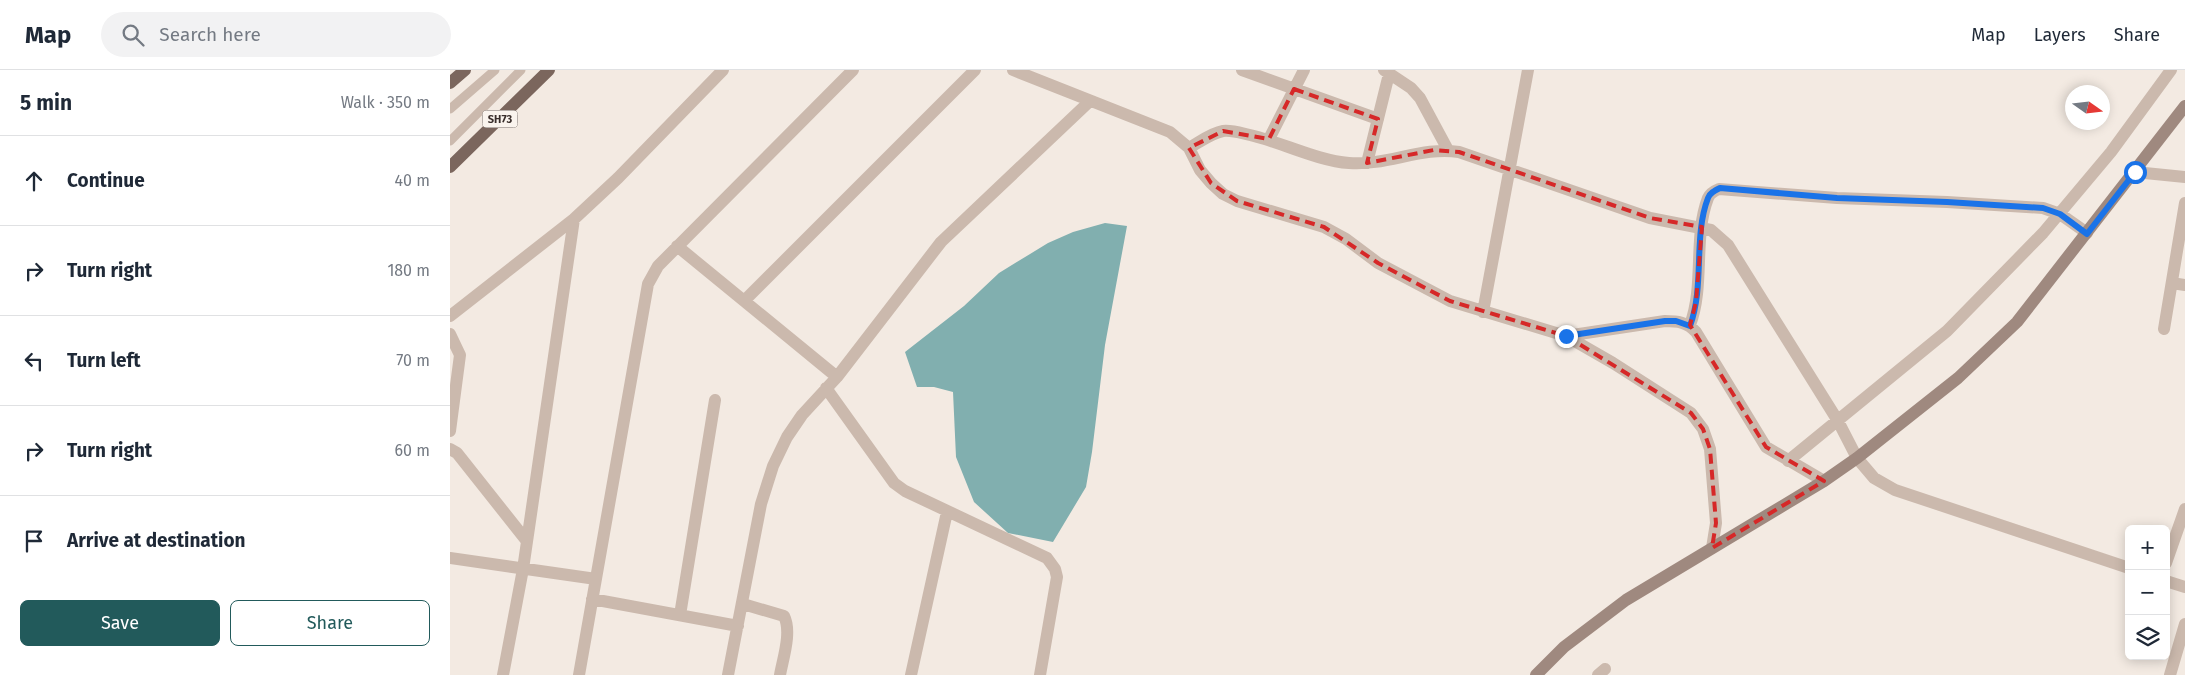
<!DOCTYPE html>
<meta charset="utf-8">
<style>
:root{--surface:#fff;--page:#f2f2f3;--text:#1f2937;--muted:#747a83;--line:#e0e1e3;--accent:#225a5b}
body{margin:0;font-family:"Fira Sans",sans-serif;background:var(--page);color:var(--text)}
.controls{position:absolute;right:15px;bottom:15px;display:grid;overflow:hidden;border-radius:8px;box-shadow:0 2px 12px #0003}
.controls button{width:45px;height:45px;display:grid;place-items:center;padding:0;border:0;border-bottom:1px solid var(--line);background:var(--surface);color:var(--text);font:25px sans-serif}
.compass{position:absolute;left:1615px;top:15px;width:45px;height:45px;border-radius:50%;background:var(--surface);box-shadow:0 2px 12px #0003;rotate:104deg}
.stop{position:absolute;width:15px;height:15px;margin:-11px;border:4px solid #1a73e8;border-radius:50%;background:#fff}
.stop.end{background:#1a73e8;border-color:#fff;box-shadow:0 1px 5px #0008}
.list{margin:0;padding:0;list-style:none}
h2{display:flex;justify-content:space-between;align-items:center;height:65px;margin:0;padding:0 20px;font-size:21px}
h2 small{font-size:16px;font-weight:400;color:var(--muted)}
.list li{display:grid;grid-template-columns:32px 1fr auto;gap:15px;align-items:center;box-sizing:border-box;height:90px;padding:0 20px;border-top:1px solid var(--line)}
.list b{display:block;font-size:19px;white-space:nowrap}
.list em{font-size:16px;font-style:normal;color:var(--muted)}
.actions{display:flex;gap:10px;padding:15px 20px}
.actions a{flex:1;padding:11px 0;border:1px solid var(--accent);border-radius:8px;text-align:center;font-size:18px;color:var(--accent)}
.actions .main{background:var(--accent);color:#fff}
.icon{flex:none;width:28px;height:28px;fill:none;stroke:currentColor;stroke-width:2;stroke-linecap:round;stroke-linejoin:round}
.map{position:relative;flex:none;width:1735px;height:605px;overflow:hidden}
header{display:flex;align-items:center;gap:30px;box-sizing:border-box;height:70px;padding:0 25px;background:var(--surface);border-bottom:1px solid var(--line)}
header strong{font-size:24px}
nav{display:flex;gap:28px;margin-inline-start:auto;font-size:18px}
.search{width:350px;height:45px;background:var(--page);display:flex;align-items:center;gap:12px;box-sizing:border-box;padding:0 18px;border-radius:28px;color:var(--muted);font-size:19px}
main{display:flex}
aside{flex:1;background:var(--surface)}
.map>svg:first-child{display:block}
</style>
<header>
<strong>Map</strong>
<div class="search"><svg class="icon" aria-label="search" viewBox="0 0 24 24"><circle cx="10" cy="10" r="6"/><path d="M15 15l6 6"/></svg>Search here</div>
<nav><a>Map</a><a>Layers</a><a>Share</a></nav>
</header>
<main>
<aside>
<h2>5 min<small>Walk · 350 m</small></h2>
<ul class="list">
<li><svg class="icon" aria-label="ahead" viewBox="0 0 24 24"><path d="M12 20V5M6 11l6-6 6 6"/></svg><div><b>Continue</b></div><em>40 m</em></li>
<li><svg class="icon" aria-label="right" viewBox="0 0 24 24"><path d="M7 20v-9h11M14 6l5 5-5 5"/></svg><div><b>Turn right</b></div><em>180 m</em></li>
<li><svg class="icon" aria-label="left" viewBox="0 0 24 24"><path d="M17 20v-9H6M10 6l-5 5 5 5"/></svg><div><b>Turn left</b></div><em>70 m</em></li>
<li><svg class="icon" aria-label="right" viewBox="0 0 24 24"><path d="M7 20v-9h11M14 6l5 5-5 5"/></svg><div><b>Turn right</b></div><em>60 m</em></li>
<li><svg class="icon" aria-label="arrive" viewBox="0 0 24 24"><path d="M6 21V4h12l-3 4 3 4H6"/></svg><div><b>Arrive at destination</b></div></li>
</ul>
<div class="actions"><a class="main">Save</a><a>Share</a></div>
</aside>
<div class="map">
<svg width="1735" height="605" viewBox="0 0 1735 605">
<rect width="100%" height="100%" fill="#f3eae2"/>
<path fill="#81afaf" d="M655,153L677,156L655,275L642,382L636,417L603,472L558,463L524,432L506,387L503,322L484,317H467L455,282L514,236L549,203L598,173L623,162Z"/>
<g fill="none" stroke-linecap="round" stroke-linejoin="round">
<path stroke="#cbb9ad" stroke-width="9" d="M0,39L45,0
M0,71L71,0"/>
<path stroke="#cbb9ad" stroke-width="12" d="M563,0L720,62L739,78L750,100L761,113L773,124L787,131L874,157L896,169L928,193L1000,231L1116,266L1163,293L1241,343L1253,359L1260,379L1266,453L1262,478
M792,0L928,49
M934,0L961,18L970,28L998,80
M819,69L854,0
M739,78C750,72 761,63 773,61C782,60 791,63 800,65C831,72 868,91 899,93C937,96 972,76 1009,82L1200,148L1261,160L1278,175L1388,351L1407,388L1424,408L1445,420L1679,498
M917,93L939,4
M1685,102L1735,107
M227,176L387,307
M1722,213L1735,215
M294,231L525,0
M1033,242L1078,0
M0,246L124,149L168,108L273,0
M1240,255C1255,215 1243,167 1258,128C1260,123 1264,121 1269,119L1387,128L1497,132L1593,138L1610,144L1637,163
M1714,259L1735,133
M0,264L10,285L0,361
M1116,266L1215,251C1227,251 1237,252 1246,262L1316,377L1374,411
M376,318L444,413L455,421L597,488L605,499L607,507L590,605
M0,379L7,383L76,470
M1338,391L1497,261L1593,163L1661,82L1721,0
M0,488L146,509
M1716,493L1735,439
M1716,511L1735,517
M142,529L288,556
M293,534L334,546C342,562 333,588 330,605
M230,545L265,330
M53,605L73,499L124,149
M129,605L198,214L208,196L403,0
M278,605L311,434L323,396L337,367L352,345L387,307L491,172L640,31
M461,605L497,442
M1148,605L1155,599
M1720,605L1735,554"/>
<path stroke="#9f897f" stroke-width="12" d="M1086,605L1114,577L1176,530L1374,411L1407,388L1508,308L1567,252L1735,36"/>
<path stroke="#7b665d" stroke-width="12" d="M0,13L15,0
M0,97L99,0"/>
</g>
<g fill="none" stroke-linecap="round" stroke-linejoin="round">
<path stroke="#1a73e8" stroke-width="6" d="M1116,266L1215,251H1226L1240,256C1255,215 1243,167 1258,128C1260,123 1264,121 1270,118L1387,128L1497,132L1593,138L1610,144L1637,164L1685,102"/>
</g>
<path fill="none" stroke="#d62828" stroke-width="4" stroke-dasharray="10 6" stroke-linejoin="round" d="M844,19L928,49L917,93L984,80L1009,82L1200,148L1252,157L1246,232L1240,255L1316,377L1374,411L1262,478L1266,453L1260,379L1253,359L1241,343L1116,266L1000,231L928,193L874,157L787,131L761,113L739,78L773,61L819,69Z"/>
<g text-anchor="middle" stroke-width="4.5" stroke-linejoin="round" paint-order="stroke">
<rect fill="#faf4ee" stroke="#746a66" stroke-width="1" x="32.5" y="40.5" width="35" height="17" rx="4"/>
<g font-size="11" font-weight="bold" fill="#3a2f2c">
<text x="50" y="53">SH73</text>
</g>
</g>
</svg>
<div class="controls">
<button>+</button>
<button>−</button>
<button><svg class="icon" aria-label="layers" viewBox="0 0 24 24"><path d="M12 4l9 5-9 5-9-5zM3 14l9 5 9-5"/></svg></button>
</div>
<svg class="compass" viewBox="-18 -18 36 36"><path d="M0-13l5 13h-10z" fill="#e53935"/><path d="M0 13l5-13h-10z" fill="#747a83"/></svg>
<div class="stop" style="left:1685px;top:102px"></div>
<div class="stop end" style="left:1116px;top:266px"></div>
</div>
</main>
